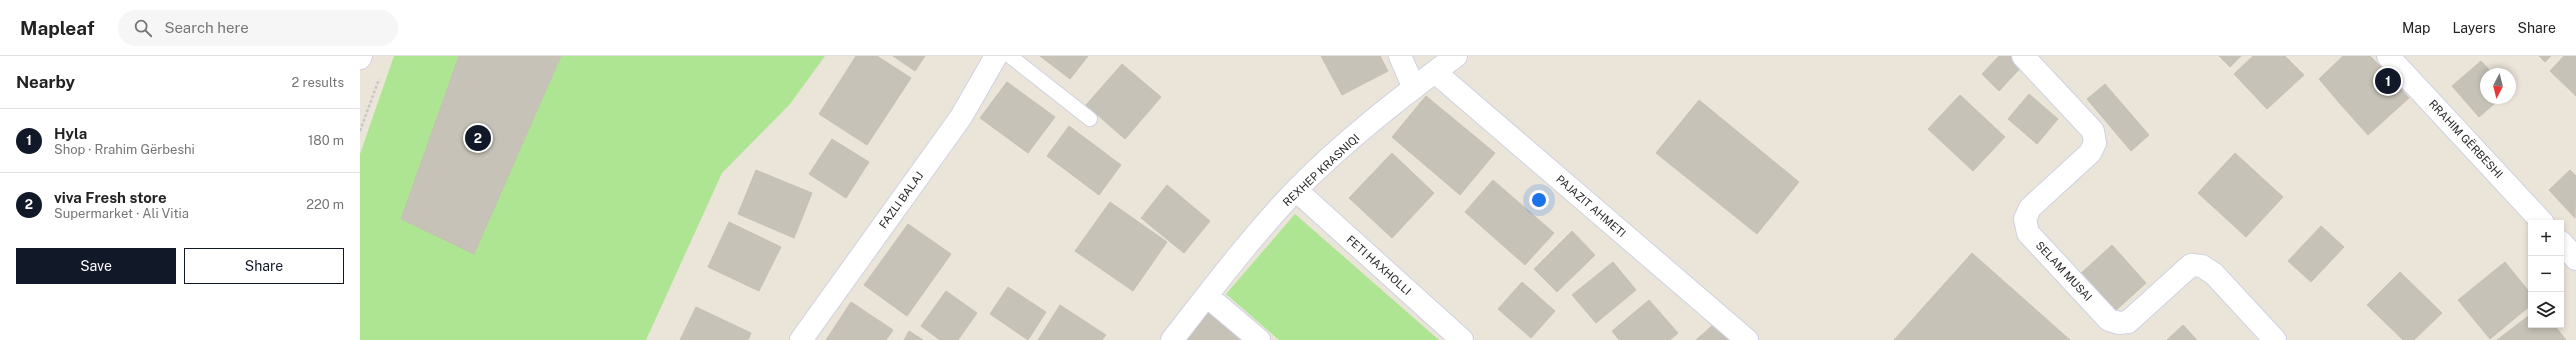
<!DOCTYPE html>
<meta charset="utf-8">
<style>
:root{--surface:#fff;--page:#f6f6f6;--text:#222;--muted:#767676;--line:#e0e0e0;--accent:#111827}
body{margin:0;font-family:"Public Sans",sans-serif;background:var(--page);color:var(--text)}
.controls{position:absolute;right:12px;bottom:12px;display:grid;overflow:hidden;border-radius:0px;box-shadow:0 2px 6px #0003}
.controls button{width:36px;height:36px;display:grid;place-items:center;padding:0;border:0;border-bottom:1px solid var(--line);background:var(--surface);color:var(--text);font:20px sans-serif}
.compass{position:absolute;left:2120px;top:12px;width:36px;height:36px;border-radius:50%;background:var(--surface);box-shadow:0 2px 6px #0003;rotate:187deg}
.you{position:absolute;left:1179px;top:144px;width:14px;height:14px;margin:-10px;border:3px solid #fff;border-radius:50%;background:#1a73e8;box-shadow:0 0 0 6px #1a73e833}
.badge{display:grid;place-items:center;width:26px;height:26px;border-radius:50%;background:var(--accent);color:#fff;font-size:13px;font-weight:700}
.pin{position:absolute;translate:-50% -50%;border:2px solid #fff;box-shadow:0 1px 4px #0006}
.list{margin:0;padding:0;list-style:none}
h2{display:flex;justify-content:space-between;align-items:center;height:52px;margin:0;padding:0 16px;font-size:17px}
h2 small{font-size:13px;font-weight:400;color:var(--muted)}
.list li{display:grid;grid-template-columns:26px 1fr auto;gap:12px;align-items:center;box-sizing:border-box;height:64px;padding:0 16px;border-top:1px solid var(--line)}
.list b{display:block;font-size:15px;white-space:nowrap}
.list p{margin:0;font-size:13px;white-space:nowrap;color:var(--muted)}
.list em{font-size:13px;font-style:normal;color:var(--muted)}
.actions{display:flex;gap:8px;padding:12px 16px}
.actions a{flex:1;padding:9px 0;border:1px solid var(--accent);border-radius:0px;text-align:center;font-size:14px;color:var(--accent)}
.actions .main{background:var(--accent);color:#fff}
.icon{flex:none;width:22px;height:22px;fill:none;stroke:currentColor;stroke-width:2;stroke-linecap:round;stroke-linejoin:round}
.map{position:relative;flex:none;width:2216px;height:284px;overflow:hidden}
header{display:flex;align-items:center;gap:24px;box-sizing:border-box;height:56px;padding:0 20px;background:var(--surface);border-bottom:1px solid var(--line)}
header strong{font-size:19px}
nav{display:flex;gap:22px;margin-inline-start:auto;font-size:14px}
.search{width:280px;height:36px;background:var(--page);display:flex;align-items:center;gap:10px;box-sizing:border-box;padding:0 14px;border-radius:22px;color:var(--muted);font-size:15px}
main{display:flex}
aside{flex:1;background:var(--surface)}
.map>svg:first-child{display:block}
</style>
<header>
<strong>Mapleaf</strong>
<div class="search"><svg class="icon" aria-label="search" viewBox="0 0 24 24"><circle cx="10" cy="10" r="6"/><path d="M15 15l6 6"/></svg>Search here</div>
<nav><a>Map</a><a>Layers</a><a>Share</a></nav>
</header>
<main>
<aside>
<h2>Nearby<small>2 results</small></h2>
<ul class="list">
<li><span class="badge">1</span><div><b>Hyla</b><p>Shop · Rrahim Gërbeshi</p></div><em>180 m</em></li>
<li><span class="badge">2</span><div><b>viva Fresh store</b><p>Supermarket · Ali Vitia</p></div><em>220 m</em></li>
</ul>
<div class="actions"><a class="main">Save</a><a>Share</a></div>
</aside>
<div class="map">
<svg width="2216" height="284" viewBox="0 0 2216 284">
<rect width="100%" height="100%" fill="#ebe4d9"/>
<path fill="#ade593" d="M34,0H465L430,48L362,117L286,284H0V98Z
M935,158L1079,284H919L866,238Z"/>
<path fill="#c6c2b8" stroke="#c7c0b3" d="M99,0H201L114,198L41,163Z
M496,0H517L551,22L507,89L459,58Z
M533,0H565L555,15Z
M680,0H728L710,23Z
M961,0H1020L1028,15L982,39Z
M1639,0H1657L1665,7L1639,35L1622,18Z
M1859,0H1881L1870,11Z
M1893,0H1925L1944,19L1907,53L1874,18Z
M1983,0H2010L2023,13L1982,50L1959,23Z
M2179,0H2191L2185,6Z
M2204,0H2216V40L2190,15Z
M2121,5L2133,18H2126V42H2141L2119,61L2092,30Z
M762,8L801,41L765,83L726,49Z
M2023,13L2049,42L2008,79L1982,50Z
M647,26L695,61L668,97L620,62Z
M1745,28L1789,79L1771,95L1727,43Z
M1669,38L1698,63L1677,88L1648,63Z
M1600,39L1645,81L1613,115L1568,73Z
M1066,40L1135,97L1100,139L1032,81Z
M1339,44L1439,126L1397,178L1296,97Z
M709,70L761,109L739,139L687,100Z
M472,83L509,106L486,142L449,118Z
M1032,97L1074,137L1032,182L989,142Z
M1875,97L1923,141L1886,181L1838,137Z
M396,114L452,137L434,182L378,158Z
M2210,114L2216,120L2215,162L2189,134Z
M1133,124L1194,177L1165,209L1105,156Z
M807,129L850,165L824,197L781,162Z
M750,146L807,186L773,235L715,195Z
M369,166L421,191L399,235L348,211Z
M548,168L591,198L547,260L504,229Z
M1961,170L1984,191L1951,226L1928,205Z
M1212,175L1235,199L1197,236L1174,213Z
M1752,189L1786,227L1753,257L1719,219Z
M1612,197L1710,284H1534Z
M1253,206L1276,234L1236,267L1212,239Z
M2145,206L2171,238V249L2130,283L2098,244Z
M2040,216L2082,257L2054,284H2043L2007,249Z
M1162,226L1195,255L1171,282L1138,253Z
M648,231L686,256L668,284L630,258Z
M586,235L617,257L598,284H580L561,270Z
M1289,244L1318,277L1310,284H1259L1252,275Z
M491,246L533,274L526,284H466Z
M700,249L746,279L742,284H678Z
M336,251L391,277L388,284H320Z
M850,255L884,284H826Z
M2171,258V269H2194L2206,284H2137Z
M1354,268L1368,284H1336Z
M1823,269L1837,284H1807Z
M549,275L563,284H544Z"/>
<g fill="none" stroke-linecap="round" stroke-linejoin="round">
<g stroke="#ced2e2" stroke-width="16">
<path id="service" d="M650,0L730,63"/>
</g>
<g stroke="#ced2e2" stroke-width="24">
<path id="minor" d="M1040,0L1054,32
M1663,0L1733,75L1735,87L1730,97L1670,152L1665,163L1668,177L1749,264L1759,267L1768,266L1831,209L1842,210L1854,218L1915,284
M2028,0L2183,167
M0,2L1,0
M1075,16L1387,284
M936,134L1102,284
M2201,186L2216,203
M847,240L899,284
M441,284L601,61L636,0
M812,284C852,233 891,181 936,134C984,85 1041,41 1096,0"/>
</g>
<path stroke="#c7c7c7" stroke-width="2.5" stroke-dasharray="3 2" stroke-linecap="butt" d="M0,75L19,23"/>
<use href="#service" stroke="#fff" stroke-width="14"/>
<use href="#minor" stroke="#fff" stroke-width="22"/>
</g>
<g text-anchor="middle" stroke-width="3.5" stroke-linejoin="round" paint-order="stroke">
<g font-size="11" fill="#282828" stroke="#fff">
<text transform="translate(2106 83) rotate(47)" y="4">RRAHIM GËRBESHI</text>
<text transform="translate(961 114) rotate(-43)" y="4">REXHEP KRASNIQI</text>
<text transform="translate(541 144) rotate(-54)" y="4">FAZLI BALAJ</text>
<text transform="translate(1231 150) rotate(41)" y="4">PAJAZIT AHMETI</text>
<text transform="translate(1019 209) rotate(42)" y="4">FETI HAXHOLLI</text>
<text transform="translate(1704 215) rotate(47)" y="4">SELAM MUSAI</text>
</g>
</g>
</svg>
<div class="controls">
<button>+</button>
<button>−</button>
<button><svg class="icon" aria-label="layers" viewBox="0 0 24 24"><path d="M12 4l9 5-9 5-9-5zM3 14l9 5 9-5"/></svg></button>
</div>
<svg class="compass" viewBox="-18 -18 36 36"><path d="M0-13l5 13h-10z" fill="#e53935"/><path d="M0 13l5-13h-10z" fill="#767676"/></svg>
<div class="you"></div>
<div class="pin badge" style="left:2028px;top:25px">1</div>
<div class="pin badge" style="left:118px;top:82px">2</div>
</div>
</main>
